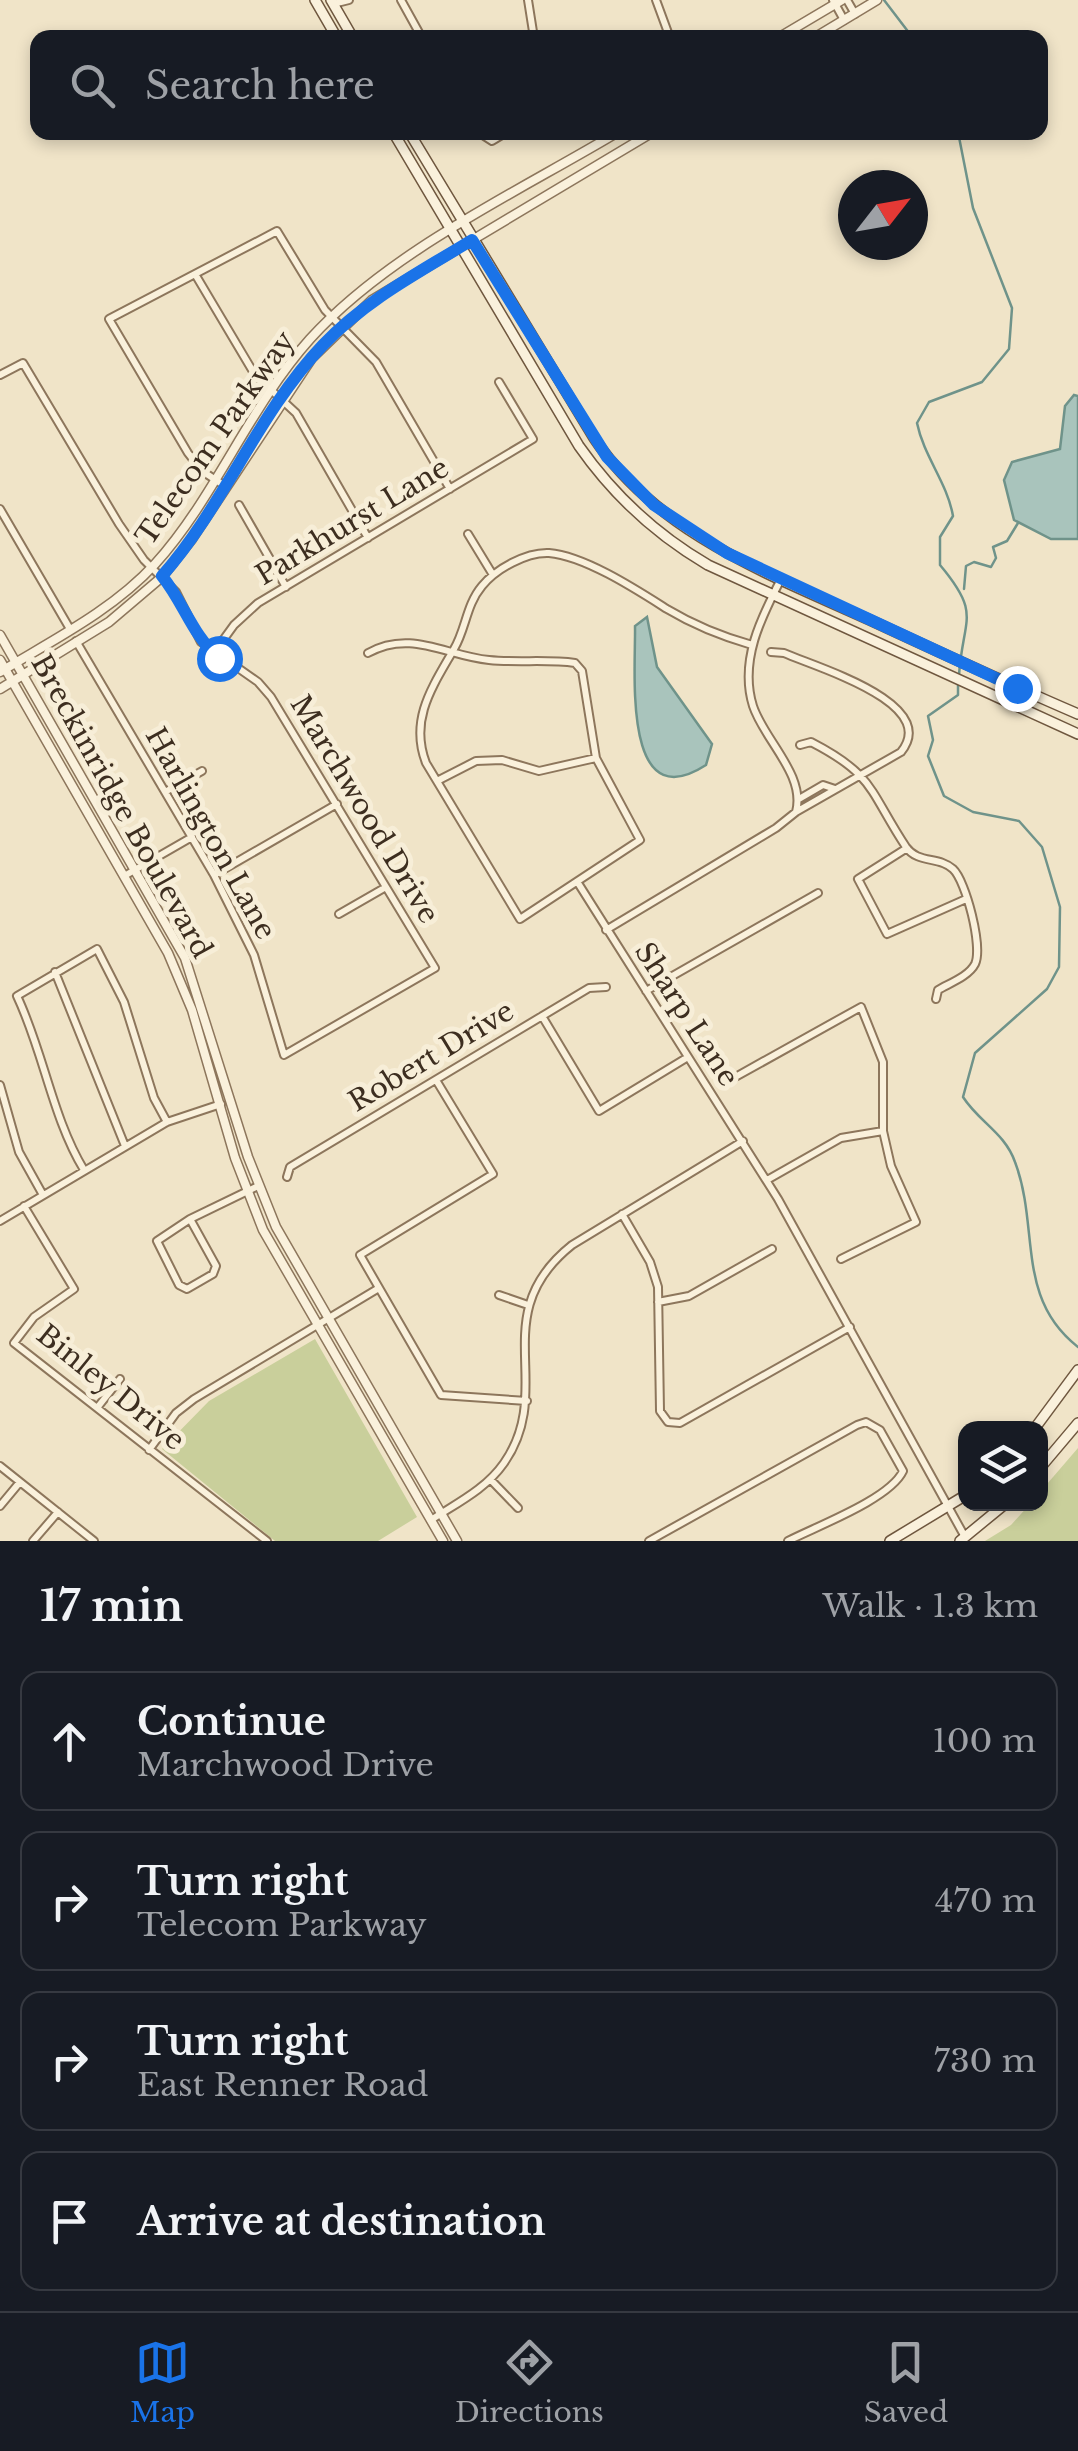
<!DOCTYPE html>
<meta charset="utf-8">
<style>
:root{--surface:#171b24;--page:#242831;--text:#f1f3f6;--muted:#9ea1a6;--line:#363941;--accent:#1a73e8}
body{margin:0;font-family:"Libre Baskerville",serif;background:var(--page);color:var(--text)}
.controls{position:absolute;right:30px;bottom:30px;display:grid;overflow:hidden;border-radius:20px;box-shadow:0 5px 15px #0003}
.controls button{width:90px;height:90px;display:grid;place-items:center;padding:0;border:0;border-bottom:2px solid var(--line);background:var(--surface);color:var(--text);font:50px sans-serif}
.compass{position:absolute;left:838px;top:170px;width:90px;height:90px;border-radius:50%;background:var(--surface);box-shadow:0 5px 15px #0003;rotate:59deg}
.stop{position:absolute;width:30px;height:30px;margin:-22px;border:8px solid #1a73e8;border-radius:50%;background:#fff}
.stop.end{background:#1a73e8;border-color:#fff;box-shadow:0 2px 10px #0008}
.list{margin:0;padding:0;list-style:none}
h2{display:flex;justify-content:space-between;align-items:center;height:130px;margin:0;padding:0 40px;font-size:42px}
h2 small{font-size:32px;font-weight:400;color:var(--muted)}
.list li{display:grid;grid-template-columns:65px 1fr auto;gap:30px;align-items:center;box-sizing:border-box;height:140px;margin:0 20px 20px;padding:0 20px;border:2px solid var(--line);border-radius:20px}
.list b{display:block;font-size:38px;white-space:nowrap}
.list p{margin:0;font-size:32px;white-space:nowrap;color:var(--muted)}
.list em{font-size:32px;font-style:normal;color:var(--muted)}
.icon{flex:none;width:55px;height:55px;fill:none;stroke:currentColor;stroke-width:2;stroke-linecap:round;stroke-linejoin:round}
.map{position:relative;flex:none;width:1078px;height:1541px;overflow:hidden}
.search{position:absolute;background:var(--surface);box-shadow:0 5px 15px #0003;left:30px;right:30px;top:30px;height:110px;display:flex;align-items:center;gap:25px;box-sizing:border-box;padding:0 35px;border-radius:20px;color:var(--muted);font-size:38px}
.sheet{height:770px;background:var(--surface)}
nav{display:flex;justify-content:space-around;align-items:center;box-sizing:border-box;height:140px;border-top:2px solid var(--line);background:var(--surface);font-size:28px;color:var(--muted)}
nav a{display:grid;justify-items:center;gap:5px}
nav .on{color:var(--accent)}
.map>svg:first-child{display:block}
</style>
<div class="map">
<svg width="1078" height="1541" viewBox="0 0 1078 1541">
<rect width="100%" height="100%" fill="#f0e4c8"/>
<path fill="#c9cf9b" d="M315,1339L417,1517L378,1541H275L162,1449L209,1401Z
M1078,1448V1541H985L1011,1525L1030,1504H1040L1041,1491Z"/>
<path fill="#a9c4bc" stroke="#6f938a" stroke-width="2.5" d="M1074,395L1078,396V539H1051L1014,520L1004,480L1012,462L1060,449L1065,406Z
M647,617L657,667L712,744L706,765C621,820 636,669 635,626Z"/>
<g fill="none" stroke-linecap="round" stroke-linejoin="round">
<path stroke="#6f938a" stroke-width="2.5" d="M884,0L913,38
M958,132L973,208L1012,308L1009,349L982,382L929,402L917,423C924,457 947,482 953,516L940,537V565C982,615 963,617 959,675
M964,589L966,566L974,562L991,567L996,558L993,547L1007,541L1018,523
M958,683V695L928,716L933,740L928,756L944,796L973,812L1019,821L1042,847L1060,907L1059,967L1047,989L975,1053L963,1097C979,1122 1005,1133 1015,1162C1040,1228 1015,1298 1078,1347"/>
<g stroke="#8d765c" stroke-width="10">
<path id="minor" d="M401,0L422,38
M528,0L534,38
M656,0L670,38
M833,0L844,20
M847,0L855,14
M333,4L349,0
M478,132L492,141L507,132
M195,274L255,375L296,413L368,538
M0,375L23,363L119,524L144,560L176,592L201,642L258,682L271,697L435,968L284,1055L254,955L214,875L76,641
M225,486L202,471L188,453L109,319L277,231L325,310L376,362L450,489
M239,505L286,587
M0,509L70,629
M468,534L493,575
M771,652L784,653C815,667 941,703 901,752L796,812
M368,653C411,629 446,656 489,660C518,663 547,659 575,663L582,671L596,758L640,840L520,919L426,763C409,719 433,686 454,649C466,629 466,605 482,586C496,569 526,552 549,553C585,556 637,590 667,609C692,624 724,637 752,645
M213,654L234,625L258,603L533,439L499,382
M800,745L811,742C875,775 869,791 906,847C918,864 939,856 953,869C966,881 983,947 975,964C969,976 950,983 938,990L936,999
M437,781L476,761L502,760L539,771L596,758
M165,792L202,771
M799,799L823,785L835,789
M907,848L858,879L887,934L966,899
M126,875L192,837
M214,875L337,804
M578,883L778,1199L965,1537
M339,914L386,887
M606,930L776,828L796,812C806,775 764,740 753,706C739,661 761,618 781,579
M55,972L125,1146
M646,991L818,893
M542,1016L599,1111L688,1057
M436,1080L493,1174L360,1255L441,1395L527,1401
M730,1080L861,1007L883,1062V1131L891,1166L916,1222L841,1259
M0,1085L19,1152L43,1195
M84,1170C52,1117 44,1053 17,996L97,949L124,1002L154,1098L167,1122
M287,1177L290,1167L589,988L606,987
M767,1180L841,1138L883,1131
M24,1206L74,1289L34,1317L14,1343L267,1541
M622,1214L650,1262L658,1287L660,1411L668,1422L680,1423L850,1327
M190,1219L216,1266L213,1274L187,1289L179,1285L157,1241Z
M190,1219L258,1186
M0,1221L167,1122L221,1104
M499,1295L528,1305
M658,1302L689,1296L772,1249
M97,1408L120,1379
M149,1450L176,1413L194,1399L379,1288
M0,1466L94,1541
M490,1479L518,1508
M0,1506L20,1482
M431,1520C457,1503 486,1489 504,1463C557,1387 484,1315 572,1245L743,1141
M33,1541L58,1512
M649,1541L857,1425L866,1422L880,1430L903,1471C890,1499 817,1526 788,1541"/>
</g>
<g stroke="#8d765c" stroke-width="11">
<path id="tertiary" d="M778,38L842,0
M814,38L877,0
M0,635L185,958L248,1157L276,1227L457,1541
M0,660L168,953L192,1010L235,1158L263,1230L443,1541
M0,672C53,640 113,610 155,564C215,498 249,407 310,339C390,251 516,193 618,132
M0,689L109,622L162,577L192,539L312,358L372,300L653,132"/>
</g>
<g stroke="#6f573f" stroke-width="12">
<path id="secondary" d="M315,0L337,38
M331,0L353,38
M393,132L579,446C614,496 655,534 708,565L1078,734
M409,132L594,438C658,534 769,574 870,620C939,652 1008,684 1078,714
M1035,1428L1078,1370
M1040,1468L1078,1423
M890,1541L966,1495
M960,1541L1005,1504"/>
</g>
<use href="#minor" stroke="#faf1dc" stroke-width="6"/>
<use href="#tertiary" stroke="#faf1dc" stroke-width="8"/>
<use href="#secondary" stroke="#faf1dc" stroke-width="9"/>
</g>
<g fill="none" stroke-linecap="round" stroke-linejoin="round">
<path stroke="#1a73e8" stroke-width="12" d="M219,658C192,635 184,603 162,576C224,506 258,413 323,345C367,299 418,273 472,240L607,457L654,505L727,553L1017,688"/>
</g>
<g text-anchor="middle" stroke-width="10" stroke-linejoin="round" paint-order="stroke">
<g font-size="28" fill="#3d2e20" stroke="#f7eed8">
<text transform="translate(215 438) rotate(-55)" y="10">Telecom Parkway</text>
<text transform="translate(352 521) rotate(-31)" y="10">Parkhurst Lane</text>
<text transform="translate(122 806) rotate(61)" y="10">Breckinridge Boulevard</text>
<text transform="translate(365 809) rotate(59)" y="10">Marchwood Drive</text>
<text transform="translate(211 833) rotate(61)" y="10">Harlington Lane</text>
<text transform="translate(687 1014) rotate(57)" y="10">Sharp Lane</text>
<text transform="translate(431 1056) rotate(-31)" y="10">Robert Drive</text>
<text transform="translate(111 1387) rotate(39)" y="10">Binley Drive</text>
</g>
</g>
</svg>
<div class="controls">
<button><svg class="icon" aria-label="layers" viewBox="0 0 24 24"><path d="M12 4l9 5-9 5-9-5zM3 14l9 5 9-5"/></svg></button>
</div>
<svg class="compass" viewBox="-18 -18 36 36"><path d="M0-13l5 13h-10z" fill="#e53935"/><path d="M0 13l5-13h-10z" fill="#9ea1a6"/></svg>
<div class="stop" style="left:219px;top:658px"></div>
<div class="stop end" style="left:1017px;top:688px"></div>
<div class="search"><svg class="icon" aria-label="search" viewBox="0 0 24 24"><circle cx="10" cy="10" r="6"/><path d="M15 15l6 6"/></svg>Search here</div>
</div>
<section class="sheet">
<h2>17 min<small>Walk · 1.3 km</small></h2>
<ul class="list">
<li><svg class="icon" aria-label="ahead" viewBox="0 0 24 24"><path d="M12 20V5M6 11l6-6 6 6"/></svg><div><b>Continue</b><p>Marchwood Drive</p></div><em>100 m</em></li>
<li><svg class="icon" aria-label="right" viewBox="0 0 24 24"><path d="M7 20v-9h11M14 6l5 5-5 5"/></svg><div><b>Turn right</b><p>Telecom Parkway</p></div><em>470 m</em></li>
<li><svg class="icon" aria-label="right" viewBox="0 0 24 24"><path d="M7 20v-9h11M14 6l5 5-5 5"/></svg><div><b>Turn right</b><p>East Renner Road</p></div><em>730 m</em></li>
<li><svg class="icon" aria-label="arrive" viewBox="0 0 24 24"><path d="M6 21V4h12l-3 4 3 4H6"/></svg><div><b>Arrive at destination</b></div></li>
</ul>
</section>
<nav>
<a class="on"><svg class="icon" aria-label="map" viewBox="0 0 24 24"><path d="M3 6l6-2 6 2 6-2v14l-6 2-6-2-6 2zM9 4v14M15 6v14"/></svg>Map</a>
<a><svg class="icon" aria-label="directions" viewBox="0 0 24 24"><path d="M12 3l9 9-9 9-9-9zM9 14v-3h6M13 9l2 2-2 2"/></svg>Directions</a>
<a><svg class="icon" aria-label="saved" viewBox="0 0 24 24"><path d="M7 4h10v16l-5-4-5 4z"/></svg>Saved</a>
</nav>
